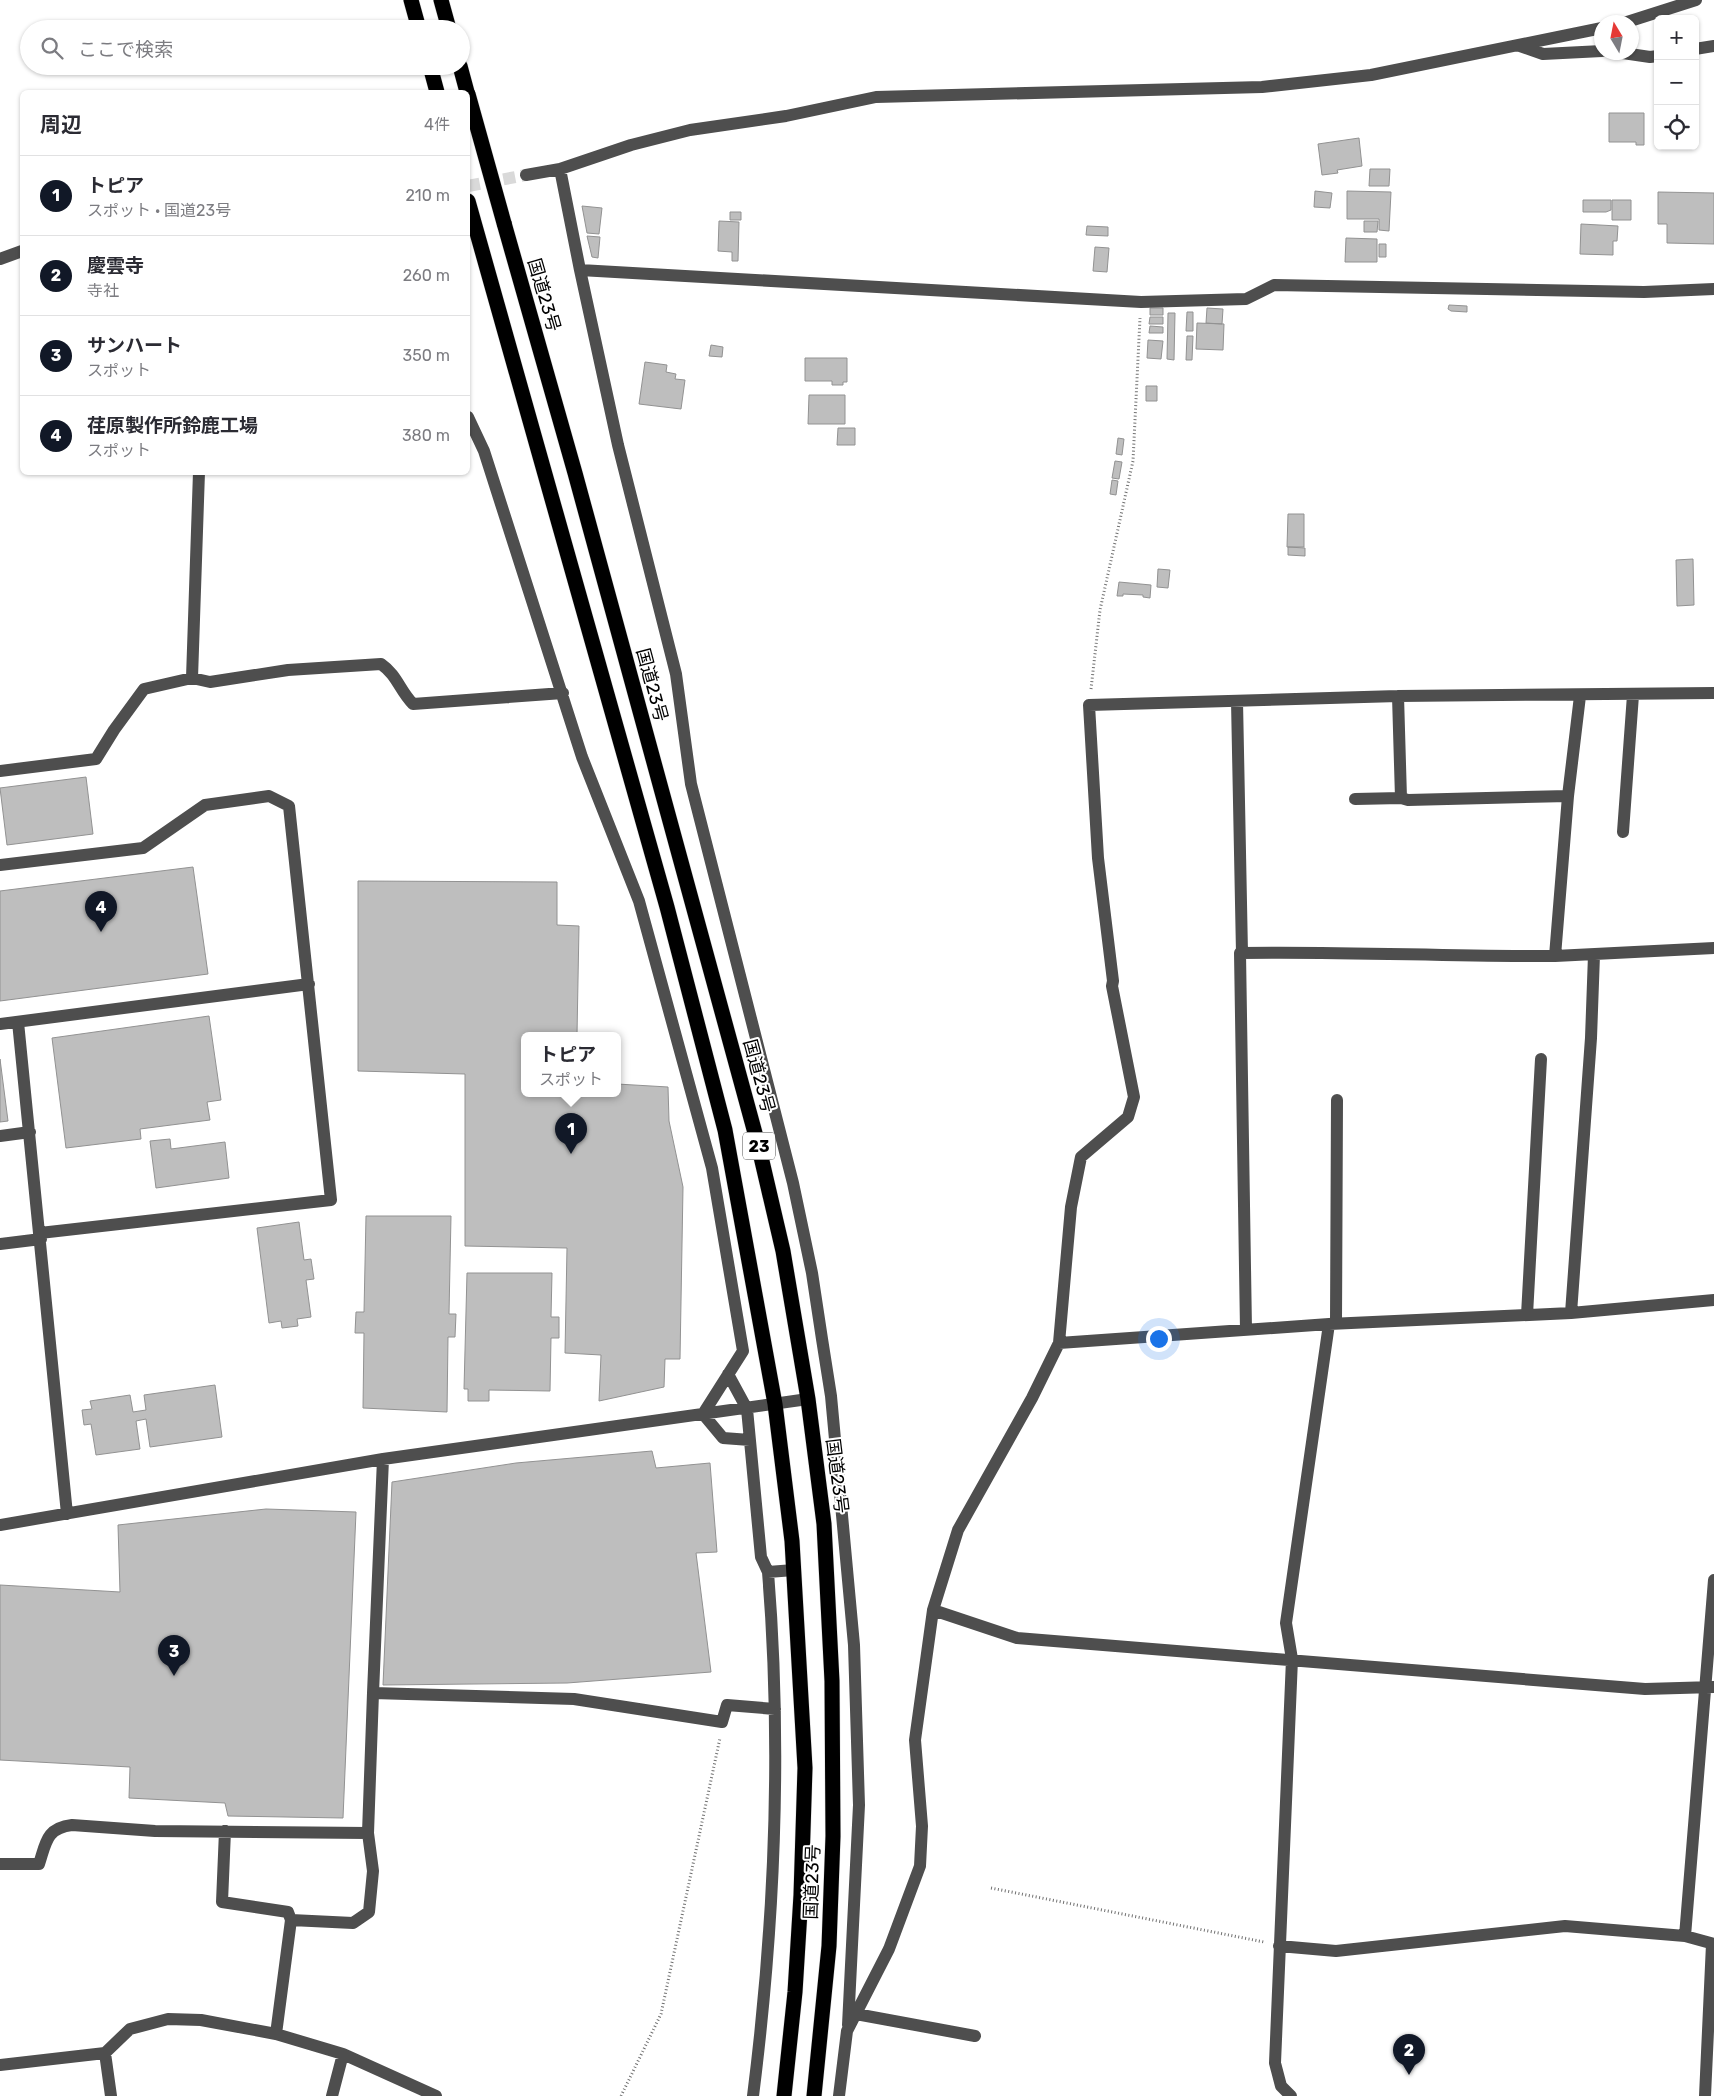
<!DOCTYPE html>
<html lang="ja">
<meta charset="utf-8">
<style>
:root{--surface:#fff;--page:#f2f2f3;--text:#2b2b33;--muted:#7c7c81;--line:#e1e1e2;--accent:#111827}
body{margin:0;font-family:Rubik,"Noto Sans JP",sans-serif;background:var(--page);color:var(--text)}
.controls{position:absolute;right:15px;top:15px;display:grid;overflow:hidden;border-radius:8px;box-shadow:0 1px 4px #0004}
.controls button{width:45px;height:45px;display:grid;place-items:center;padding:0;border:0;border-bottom:1px solid var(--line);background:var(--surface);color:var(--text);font:25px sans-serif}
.compass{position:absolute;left:1594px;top:15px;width:45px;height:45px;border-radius:50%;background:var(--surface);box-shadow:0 1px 4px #0004;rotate:350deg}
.you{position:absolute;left:1158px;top:1338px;width:18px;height:18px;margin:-12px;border:4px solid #fff;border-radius:50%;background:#1a73e8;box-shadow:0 0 0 8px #1a73e833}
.badge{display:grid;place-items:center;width:32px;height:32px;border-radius:50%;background:var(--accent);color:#fff;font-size:16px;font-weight:700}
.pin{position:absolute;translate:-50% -41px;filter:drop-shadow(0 1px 2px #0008)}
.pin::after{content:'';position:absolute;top:26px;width:18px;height:15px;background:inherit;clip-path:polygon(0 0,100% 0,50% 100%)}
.popup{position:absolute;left:521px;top:1032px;width:100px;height:65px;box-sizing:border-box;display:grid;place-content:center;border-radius:8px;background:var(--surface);filter:drop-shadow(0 1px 4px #0005);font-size:16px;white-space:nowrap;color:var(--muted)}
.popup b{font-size:19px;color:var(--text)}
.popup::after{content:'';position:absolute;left:50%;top:100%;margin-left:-10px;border:10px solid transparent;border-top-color:var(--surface)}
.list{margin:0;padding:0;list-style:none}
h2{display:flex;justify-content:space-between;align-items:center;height:65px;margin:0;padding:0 20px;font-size:21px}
h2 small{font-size:16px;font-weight:400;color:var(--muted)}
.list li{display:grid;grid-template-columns:32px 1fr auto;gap:15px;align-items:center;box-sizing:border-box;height:80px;padding:0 20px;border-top:1px solid var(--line)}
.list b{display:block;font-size:19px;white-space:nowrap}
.list p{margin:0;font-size:16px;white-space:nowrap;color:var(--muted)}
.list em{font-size:16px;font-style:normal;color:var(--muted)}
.icon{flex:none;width:28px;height:28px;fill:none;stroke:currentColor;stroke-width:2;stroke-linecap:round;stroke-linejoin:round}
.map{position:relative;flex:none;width:1714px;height:2096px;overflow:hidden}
.search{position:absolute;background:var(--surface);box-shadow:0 1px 4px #0004;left:20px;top:20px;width:450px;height:55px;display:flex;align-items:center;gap:12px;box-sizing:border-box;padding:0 18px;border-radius:28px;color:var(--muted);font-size:19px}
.panel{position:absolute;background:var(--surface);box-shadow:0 1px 4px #0004;left:20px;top:90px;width:450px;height:385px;border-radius:8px}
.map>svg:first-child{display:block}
</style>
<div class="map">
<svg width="1714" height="2096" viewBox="0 0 1714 2096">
<rect width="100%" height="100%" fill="#fff"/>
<path fill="#bebebe" stroke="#929292" d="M1609,113H1644V145H1636V142H1609Z
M1359,138L1362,166L1337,170L1338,173L1322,175L1318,144Z
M1370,169H1390L1389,186H1369Z
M1315,191L1332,193L1330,208L1314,207Z
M1347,191L1391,192L1389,231L1379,230V219H1347Z
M1658,192L1714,193V244L1667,243V224H1658Z
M1583,200H1611V210L1606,212H1583Z
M1612,200H1631V220H1612Z
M582,206L602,208L599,234L587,233Z
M730,212H741V220H730Z
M719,221L739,222L738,261H732V252L718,251Z
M1364,221H1378L1377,232H1364Z
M1581,224L1618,226L1617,241H1613V255L1580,254Z
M1087,226L1108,227V236L1086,235Z
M587,236L600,237L598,258L592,257Z
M1346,238L1377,239V262H1345Z
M1379,244H1386V257H1379Z
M1095,247L1109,248L1107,272L1093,271Z
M1449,305L1467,306V312L1451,311L1448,309Z
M1150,308H1163V315H1150Z
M1207,308L1223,309L1222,324L1206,323Z
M1187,312H1193V331H1186Z
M1168,313H1175L1174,360L1167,359Z
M1150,317H1163V324H1149Z
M1197,323L1224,324L1223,350L1196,349Z
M1150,326L1163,327V333H1149Z
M1187,336H1193L1192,360H1186Z
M1148,340L1163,341L1161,359L1147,358Z
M711,345L723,347L722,357L709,356Z
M805,358H847V382H843V385H832V381H805Z
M645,362L667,365L666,372L676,374L675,379L685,380L681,409L639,404Z
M1146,386H1157V401H1146Z
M809,395H845V424H808Z
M838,428H855V445H837Z
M1118,438L1124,439L1122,455L1116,454Z
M1115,461L1122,462L1119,479L1112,478Z
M1112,480L1118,481L1116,495L1110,494Z
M1288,514H1304V547H1287Z
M1288,547L1305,548V556L1288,555Z
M1693,559L1694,605L1677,606L1676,560Z
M1158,569L1170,570L1168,588L1157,587Z
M1119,582L1151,585L1150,598L1143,597V595L1123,594V596H1117Z
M86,777L93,834L7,845L0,788Z
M193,867L208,974L0,1001V891Z
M358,881L557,882V925L579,926L577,1035H525V1093H617V1084L668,1087L669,1121L683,1187L680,1359H665L664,1387L599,1401L601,1355L565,1353L567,1248L465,1246V1074L358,1071Z
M209,1016L221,1100L207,1102L210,1120L140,1129L141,1139L66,1148L52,1038Z
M0,1059L8,1121L0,1122Z
M170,1139L171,1149L225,1142L229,1178L156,1188L150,1141Z
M366,1216H451L449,1314H456L455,1337H448L447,1412L363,1408L364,1333H355L356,1312H364Z
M299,1222L304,1260L311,1259L314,1279L306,1280L311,1317L297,1319L298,1326L282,1328L281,1321L269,1323L257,1228Z
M467,1273H552L551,1317H559V1338H551L550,1391L489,1390V1401H468V1389H464Z
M215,1385L222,1437L150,1447L146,1419L136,1421L140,1449L96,1455L91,1424L84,1425L82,1410L92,1409L90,1401L130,1395L133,1412L146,1410L144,1395Z
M652,1451L656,1468L710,1463L717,1552L696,1553L711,1672L567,1683L383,1685L392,1482L516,1463Z
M266,1509L356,1512L343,1818L228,1816L225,1803L129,1798L130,1767L0,1760V1585L120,1592L118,1525Z"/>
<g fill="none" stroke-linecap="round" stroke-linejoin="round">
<path stroke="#d9d9d9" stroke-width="12" stroke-dasharray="12 6" stroke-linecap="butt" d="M468,186L526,175"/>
<g stroke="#dbdbdb" stroke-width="16">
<path id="highway" d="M411,0L419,29
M441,0L449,29
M430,66L437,92
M460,66L467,92
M468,201L667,907L725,1130L775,1404L792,1541L805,1768L801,1895L795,1992L784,2096
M504,223L575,473L758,1144L783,1251L808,1399L824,1524L832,1681L833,1836L829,1946L814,2096"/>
</g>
<path stroke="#707070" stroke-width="3" stroke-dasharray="1 2.5" stroke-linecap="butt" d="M1091,689L1100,610L1133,461L1140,318
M991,1888L1264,1942
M621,2096L661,2014L720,1738"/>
<path stroke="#4e4e4e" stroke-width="12" d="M1627,22L1696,0
M1520,46L1543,54L1602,51
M1695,49L1714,46
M1616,52L1650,57L1658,56
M560,169L580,270L1141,302L1246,299L1274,285L1644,292L1714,289
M526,175L560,169L631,145L690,130L786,116L876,97L1262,87L1371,75L1602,28
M0,259L22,251
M580,270L618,445L676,674L691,784L793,1183L812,1273L822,1339L831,1396L854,1645L859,1805L848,2025
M468,417L484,451L582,757L639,901L712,1168L743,1351L703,1414
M192,678L210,682L288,670L381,664C397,675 400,691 413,704L563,693
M1580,696L1568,796L1555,956L1714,948
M1237,701L1242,953
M0,771L96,759L114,730L144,689L192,678L199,472
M1401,798L1408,800L1568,796
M1355,799L1401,798L1398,696
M1623,832L1633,695
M0,865L143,848L205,805L269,796L289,806L331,1200L40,1233
M18,1022L67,1514
M0,1024L309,984
M0,1136L30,1132
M0,1244L41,1239
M1571,1313L1591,1038L1594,955
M1527,1315L1541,1059
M1336,1324L1337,1100
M1246,1330L1240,953C1345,951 1450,957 1555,956
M1059,1343L1329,1324L1571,1313L1714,1300
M728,1374L747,1409L761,1557L768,1572C782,1746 775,1922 753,2096
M703,1414L723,1438L750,1440
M0,1525L383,1459L808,1399
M768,1572L794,1570
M933,1610L1017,1638L1645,1689L1714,1687
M373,1693L574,1699L722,1722L727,1705L775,1709
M225,1831L222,1902L288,1912L291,1920
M0,1864H39C46,1843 46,1828 72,1825L155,1831L368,1833
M1685,1936L1714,1580
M1279,1946L1336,1951L1565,1926L1685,1936L1714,1944
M856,2014L975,2036
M276,2034L291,1920L353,1923L369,1912L373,1871L368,1833L373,1693L383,1459
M105,2053L111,2096
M0,2065L105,2053L130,2029L168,2019L201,2020L276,2034L343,2054L436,2096
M332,2096L343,2054
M839,2096L847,2031L889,1949L920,1866L922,1826L915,1740L933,1610L958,1530L1032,1398L1059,1343L1071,1207L1081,1157L1128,1117L1134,1097L1112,986L1113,981L1098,858L1089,705L1398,696L1714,693
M1291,2096L1281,2086L1275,2063L1292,1659L1286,1623L1329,1324
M1705,2096L1712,1944"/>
<use href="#highway" stroke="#000" stroke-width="15"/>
<g stroke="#dbdbdb" stroke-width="16" stroke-linecap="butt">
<path id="highway-bridge" d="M468,94L504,223"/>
</g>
<use href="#highway-bridge" stroke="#000" stroke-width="15"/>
</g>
<g text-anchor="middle" stroke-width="4" stroke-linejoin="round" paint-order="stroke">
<rect fill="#fff" stroke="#4c4c4c" stroke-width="1" x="743" y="1132.5" width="32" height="27" rx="4"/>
<g font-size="16" font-weight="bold" fill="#000">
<text x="759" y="1152">23</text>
</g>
<g font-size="18" fill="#000" stroke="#fff">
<text transform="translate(544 295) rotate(74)" y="6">国道23号</text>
<text transform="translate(652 685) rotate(75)" y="6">国道23号</text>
<text transform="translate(759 1076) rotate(75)" y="6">国道23号</text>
<text transform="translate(837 1476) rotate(83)" y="6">国道23号</text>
<text transform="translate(812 1882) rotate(-88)" y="6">国道23号</text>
</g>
</g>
</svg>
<div class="controls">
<button>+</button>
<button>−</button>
<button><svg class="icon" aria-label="locate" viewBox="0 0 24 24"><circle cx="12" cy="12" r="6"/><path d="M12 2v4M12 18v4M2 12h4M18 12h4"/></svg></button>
</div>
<svg class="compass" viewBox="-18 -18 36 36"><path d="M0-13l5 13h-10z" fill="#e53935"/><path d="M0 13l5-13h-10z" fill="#7c7c81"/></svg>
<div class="you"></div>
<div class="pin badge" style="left:571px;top:1154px">1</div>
<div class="popup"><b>トピア</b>スポット</div>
<div class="pin badge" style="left:1409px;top:2075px">2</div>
<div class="pin badge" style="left:174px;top:1676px">3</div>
<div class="pin badge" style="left:101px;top:932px">4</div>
<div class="search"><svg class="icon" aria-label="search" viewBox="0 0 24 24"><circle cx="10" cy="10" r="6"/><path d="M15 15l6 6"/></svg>ここで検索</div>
<section class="panel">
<h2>周辺<small>4件</small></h2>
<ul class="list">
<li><span class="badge">1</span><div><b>トピア</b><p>スポット · 国道23号</p></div><em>210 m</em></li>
<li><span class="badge">2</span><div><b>慶雲寺</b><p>寺社</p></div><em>260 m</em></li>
<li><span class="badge">3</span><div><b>サンハート</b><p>スポット</p></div><em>350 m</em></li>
<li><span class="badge">4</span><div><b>荏原製作所鈴鹿工場</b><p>スポット</p></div><em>380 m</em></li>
</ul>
</section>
</div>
